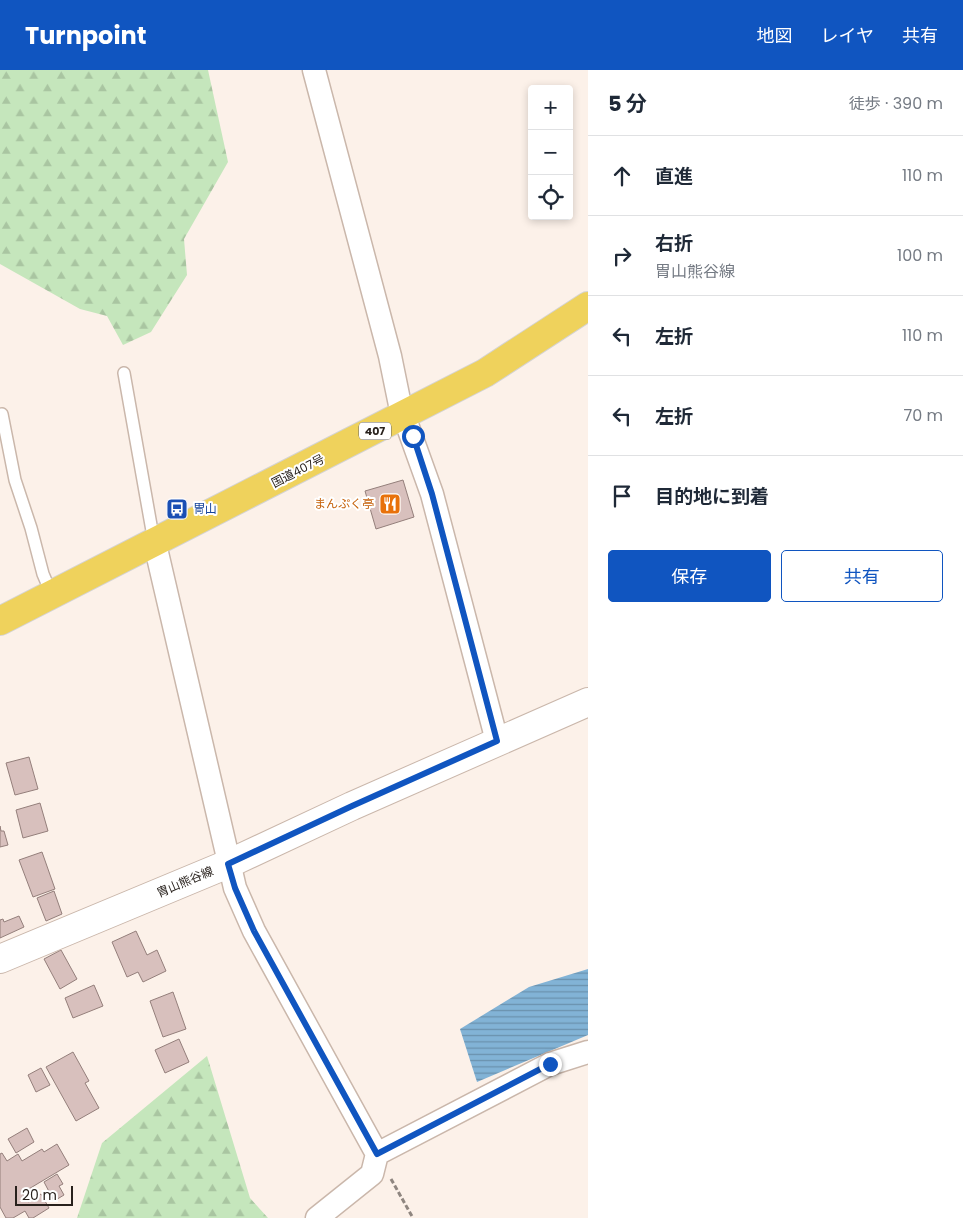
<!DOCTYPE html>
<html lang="ja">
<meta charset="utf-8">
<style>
:root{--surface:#fff;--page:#f6f6f7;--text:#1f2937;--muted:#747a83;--line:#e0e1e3;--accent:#1055c0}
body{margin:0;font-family:Poppins,"Noto Sans JP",sans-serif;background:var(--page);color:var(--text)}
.controls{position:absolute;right:15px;top:15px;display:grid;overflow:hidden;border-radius:5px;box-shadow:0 2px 8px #0003}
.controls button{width:45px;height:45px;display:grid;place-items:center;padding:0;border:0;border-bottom:1px solid var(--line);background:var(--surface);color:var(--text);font:25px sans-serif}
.scale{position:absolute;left:15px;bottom:12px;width:58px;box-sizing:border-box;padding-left:5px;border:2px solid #28211c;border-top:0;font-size:14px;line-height:18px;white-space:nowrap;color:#28211c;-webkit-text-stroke:4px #fff;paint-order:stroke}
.stop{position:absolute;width:15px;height:15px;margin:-11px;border:4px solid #1055c0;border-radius:50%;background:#fff}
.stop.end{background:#1055c0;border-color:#fff;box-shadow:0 1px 5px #0008}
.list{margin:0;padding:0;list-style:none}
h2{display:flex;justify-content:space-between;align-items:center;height:65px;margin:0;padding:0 20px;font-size:21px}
h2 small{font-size:16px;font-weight:400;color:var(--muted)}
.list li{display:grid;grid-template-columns:32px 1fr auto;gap:15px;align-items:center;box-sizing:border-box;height:80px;padding:0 20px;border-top:1px solid var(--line)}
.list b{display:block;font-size:19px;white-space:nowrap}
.list p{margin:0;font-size:16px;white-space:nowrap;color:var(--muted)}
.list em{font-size:16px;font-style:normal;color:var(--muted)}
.actions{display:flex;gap:10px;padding:15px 20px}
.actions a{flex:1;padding:11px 0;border:1px solid var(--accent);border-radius:5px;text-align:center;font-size:18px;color:var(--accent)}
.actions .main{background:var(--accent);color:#fff}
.icon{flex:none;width:28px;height:28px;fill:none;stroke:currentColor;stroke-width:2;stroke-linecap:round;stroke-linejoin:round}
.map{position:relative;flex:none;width:588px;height:1148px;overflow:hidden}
header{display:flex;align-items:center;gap:30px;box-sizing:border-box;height:70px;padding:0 25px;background:var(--accent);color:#fff}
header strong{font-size:24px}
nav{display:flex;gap:28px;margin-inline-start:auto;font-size:18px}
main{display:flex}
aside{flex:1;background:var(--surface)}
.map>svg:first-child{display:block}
</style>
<header>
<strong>Turnpoint</strong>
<nav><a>地図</a><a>レイヤ</a><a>共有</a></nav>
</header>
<main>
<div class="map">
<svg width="588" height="1148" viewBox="0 0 588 1148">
<defs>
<pattern id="forest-firs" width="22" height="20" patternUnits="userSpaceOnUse" patternTransform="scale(1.25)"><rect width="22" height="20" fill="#c5e6bc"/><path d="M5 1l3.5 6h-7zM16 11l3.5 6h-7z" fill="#a9c5a1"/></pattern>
<pattern id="water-rules" width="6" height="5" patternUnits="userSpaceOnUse" patternTransform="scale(1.25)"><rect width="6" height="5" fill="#82b3d6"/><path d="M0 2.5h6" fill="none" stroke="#6a91ad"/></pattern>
</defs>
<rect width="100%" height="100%" fill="#fcf1e9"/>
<path fill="url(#forest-firs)" d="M0,0H208L228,92L184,169L187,205L151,262L123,275L107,246L80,239L0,194Z
M207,986L250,1128L268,1148H77L102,1073Z"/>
<path fill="url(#water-rules)" d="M588,899V965L477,1012L460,959L529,917Z"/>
<path fill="#d8c0bd" stroke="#947f7b" d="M403,410L414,447L376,459L365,421Z
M29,687L38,719L15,725L6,693Z
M40,733L48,761L23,768L16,740Z
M0,756L1,761H4L8,775L0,777Z
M42,782L55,819L33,827L19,790Z
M54,821L62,844L46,851L37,828Z
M19,846L24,857L0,868V850L3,849L4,852Z
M136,861L147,885L157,880L166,901L143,912L138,902L127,907L112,872Z
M61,880L77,909L60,919L44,889Z
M94,915L103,936L73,948L65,928Z
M173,922L186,959L163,967L150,931Z
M179,969L189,992L165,1003L155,980Z
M73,982L89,1011L85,1013L99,1038L76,1051L46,997Z
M41,998L50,1015L36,1022L28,1005Z
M27,1058L34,1072L16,1083L8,1069Z
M57,1074L69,1095L22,1123L28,1132L41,1124L49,1138L33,1148H29L25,1141L13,1148H6L0,1137V1084L2,1083L7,1091L18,1084L22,1091L42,1079L44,1082Z
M57,1104L63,1114L59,1116L64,1125L54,1131L44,1112Z"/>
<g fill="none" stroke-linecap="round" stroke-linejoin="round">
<g stroke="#cab7ab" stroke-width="14">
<path id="service" d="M124,303L154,472
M2,344L15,410L31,458L43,504L52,525"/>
</g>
<g stroke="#cab7ab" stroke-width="25">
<path id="minor" d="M314,0L390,286L400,335L432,424L497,671
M155,474L235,818L254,861L377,1084L372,1104L317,1148
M377,1084L550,994L588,982"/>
</g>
<g stroke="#cab7ab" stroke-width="30">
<path id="secondary" d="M0,889L228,794L352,736L588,632"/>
</g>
<g stroke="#d4d3d2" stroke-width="30">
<path id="trunk" d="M0,551L485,303L588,236"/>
</g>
<path stroke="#8f8680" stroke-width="3" stroke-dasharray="5 2.5" stroke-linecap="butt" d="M391,1109L413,1148"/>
<use href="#service" stroke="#fff" stroke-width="11"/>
<use href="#minor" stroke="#fff" stroke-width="22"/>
<use href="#secondary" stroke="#fff" stroke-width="28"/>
<use href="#trunk" stroke="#efd25c" stroke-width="28"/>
</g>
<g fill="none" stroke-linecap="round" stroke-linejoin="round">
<path stroke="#1055c0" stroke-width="6" d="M413,366L432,424L497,671L352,736L228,794L235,818L254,861L377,1084L550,994"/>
</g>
<defs>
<g id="restaurant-square" transform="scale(1.125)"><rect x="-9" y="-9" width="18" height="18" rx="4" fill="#e8710a" stroke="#fff"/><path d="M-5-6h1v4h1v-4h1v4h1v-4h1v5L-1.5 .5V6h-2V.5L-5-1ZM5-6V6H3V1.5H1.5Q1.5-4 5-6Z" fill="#fff"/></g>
<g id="bus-square" transform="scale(1.125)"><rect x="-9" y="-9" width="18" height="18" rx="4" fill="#1a4fb4" stroke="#fff"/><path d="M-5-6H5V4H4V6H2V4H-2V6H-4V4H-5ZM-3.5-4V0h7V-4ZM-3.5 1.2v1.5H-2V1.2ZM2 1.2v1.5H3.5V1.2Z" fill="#fff"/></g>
</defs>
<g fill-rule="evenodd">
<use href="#restaurant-square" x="390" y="434"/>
<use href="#bus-square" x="177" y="439"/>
</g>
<g text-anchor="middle" stroke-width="4" stroke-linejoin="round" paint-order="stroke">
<rect fill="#fff" stroke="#686460" stroke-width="1" x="359" y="352.5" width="32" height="17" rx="4"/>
<g font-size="11" font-weight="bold" fill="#28211c">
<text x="375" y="365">407</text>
</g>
<g font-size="12" fill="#28211c" stroke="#fff">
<text transform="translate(298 401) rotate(-27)" y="4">国道407号</text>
<text transform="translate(185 812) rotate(-23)" y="4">胄山熊谷線</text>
</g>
<g font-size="12" fill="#c56008" stroke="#fff" text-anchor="end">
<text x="374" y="438">まんぷく亭</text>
</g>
<g font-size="12" fill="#164399" stroke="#fff" text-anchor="start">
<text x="193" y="443">冑山</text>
</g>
</g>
</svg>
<div class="controls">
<button>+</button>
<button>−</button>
<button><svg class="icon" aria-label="locate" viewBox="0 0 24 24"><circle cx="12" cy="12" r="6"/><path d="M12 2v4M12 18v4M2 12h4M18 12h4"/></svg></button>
</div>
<div class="scale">20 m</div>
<div class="stop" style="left:413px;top:366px"></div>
<div class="stop end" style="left:550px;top:994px"></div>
</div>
<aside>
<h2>5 分<small>徒歩 · 390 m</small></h2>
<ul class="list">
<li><svg class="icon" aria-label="ahead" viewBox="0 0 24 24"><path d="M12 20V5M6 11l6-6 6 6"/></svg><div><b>直進</b></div><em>110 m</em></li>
<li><svg class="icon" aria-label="right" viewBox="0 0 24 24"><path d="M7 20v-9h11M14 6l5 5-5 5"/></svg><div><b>右折</b><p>胄山熊谷線</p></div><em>100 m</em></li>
<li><svg class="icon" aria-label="left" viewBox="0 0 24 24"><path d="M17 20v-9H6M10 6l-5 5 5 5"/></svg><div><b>左折</b></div><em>110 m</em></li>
<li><svg class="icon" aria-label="left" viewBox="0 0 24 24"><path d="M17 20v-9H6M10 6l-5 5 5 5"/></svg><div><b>左折</b></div><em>70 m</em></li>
<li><svg class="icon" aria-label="arrive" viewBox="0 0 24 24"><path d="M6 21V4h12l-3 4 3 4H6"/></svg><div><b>目的地に到着</b></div></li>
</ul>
<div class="actions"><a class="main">保存</a><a>共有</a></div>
</aside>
</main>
